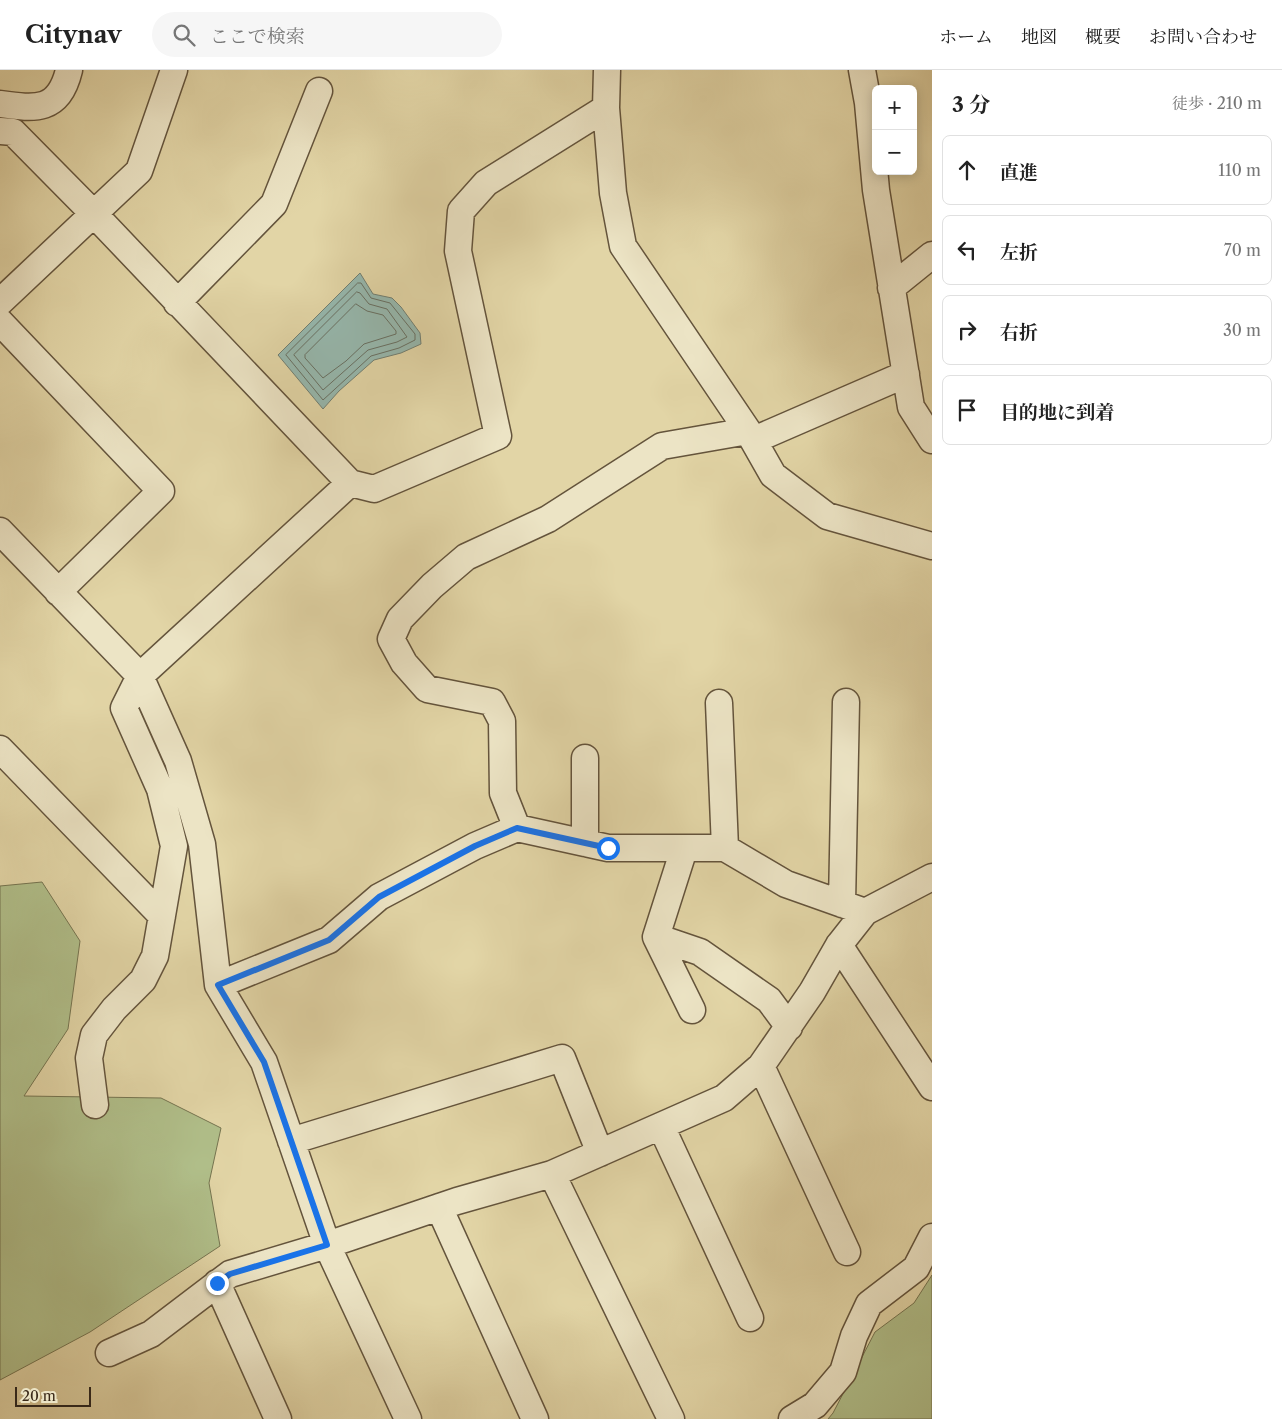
<!DOCTYPE html>
<html lang="ja">
<meta charset="utf-8">
<style>
:root{--surface:#fff;--page:#f6f6f6;--text:#222;--muted:#767676;--line:#e0e0e0}
body{margin:0;font-family:"Libre Caslon Text","Noto Serif JP",serif;background:var(--page);color:var(--text)}
.controls{position:absolute;right:15px;top:15px;display:grid;overflow:hidden;border-radius:8px;box-shadow:0 2px 12px #0003}
.controls button{width:45px;height:45px;display:grid;place-items:center;padding:0;border:0;border-bottom:1px solid var(--line);background:var(--surface);color:var(--text);font:25px sans-serif}
.scale{position:absolute;left:15px;bottom:12px;width:76px;box-sizing:border-box;padding-left:5px;border:2px solid #3a2918;border-top:0;font-size:14px;line-height:18px;white-space:nowrap;color:#3a2918;-webkit-text-stroke:4px #ece4c5;paint-order:stroke}
.stop{position:absolute;width:15px;height:15px;margin:-11px;border:4px solid #1a73e8;border-radius:50%;background:#fff}
.stop.end{background:#1a73e8;border-color:#fff;box-shadow:0 1px 5px #0008}
.list{margin:0;padding:0;list-style:none}
h2{display:flex;justify-content:space-between;align-items:center;height:65px;margin:0;padding:0 20px;font-size:21px}
h2 small{font-size:16px;font-weight:400;color:var(--muted)}
.list li{display:grid;grid-template-columns:32px 1fr auto;gap:15px;align-items:center;box-sizing:border-box;height:70px;margin:0 10px 10px;padding:0 10px;border:1px solid var(--line);border-radius:8px}
.list b{display:block;font-size:19px;white-space:nowrap}
.list em{font-size:16px;font-style:normal;color:var(--muted)}
.icon{flex:none;width:28px;height:28px;fill:none;stroke:currentColor;stroke-width:2;stroke-linecap:round;stroke-linejoin:round}
.map{position:relative;flex:none;width:932px;height:1349px;overflow:hidden}
header{display:flex;align-items:center;gap:30px;box-sizing:border-box;height:70px;padding:0 25px;background:var(--surface);border-bottom:1px solid var(--line)}
header strong{font-size:24px}
nav{display:flex;gap:28px;margin-inline-start:auto;font-size:18px}
.search{width:350px;height:45px;background:var(--page);display:flex;align-items:center;gap:12px;box-sizing:border-box;padding:0 18px;border-radius:28px;color:var(--muted);font-size:19px}
main{display:flex}
aside{flex:1;background:var(--surface)}
.map>svg:first-child{display:block}
</style>
<header>
<strong>Citynav</strong>
<div class="search"><svg class="icon" aria-label="search" viewBox="0 0 24 24"><circle cx="10" cy="10" r="6"/><path d="M15 15l6 6"/></svg>ここで検索</div>
<nav><a>ホーム</a><a>地図</a><a>概要</a><a>お問い合わせ</a></nav>
</header>
<main>
<div class="map">
<svg width="932" height="1349" viewBox="0 0 932 1349">
<rect width="100%" height="100%" fill="#e2d5a6"/>
<filter id="stains"><feTurbulence type="fractalNoise" baseFrequency=".004" numOctaves="4"/><feColorMatrix values="0 0 0 0 .2 0 0 0 0 .09 0 0 0 0 .02 0 0 0 .5 -.17"/></filter>
<radialGradient id="worn" r=".72"><stop offset=".6" stop-color="#630" stop-opacity="0"/><stop offset="1" stop-color="#630" stop-opacity=".3"/></radialGradient>
<path fill="#b0be89" stroke="#757450" d="M42,812L80,871L68,959L24,1026L161,1028L221,1058L209,1113L220,1176L90,1262L0,1310V816Z
M932,1205V1349H828L833,1343L875,1262L914,1233Z"/>
<path fill="#96b8ae" stroke="#717f72" d="M360,203L373,224L392,228L401,237L420,263L421,274L401,283L374,290L339,321L323,339L278,285Z"/>
<g fill="none" stroke-linecap="round" stroke-linejoin="round">
<path stroke="#687063" stroke-width="1" d="M358,213H361L371,228L390,233L415,264V270L399,278L371,286L323,330L286,285Z
M357,222L360,223L369,234L387,239L407,267L397,272L368,280L323,320L294,285Z
M356,234L367,241L383,245L396,261V264L364,274L346,291L323,308L305,288V285Z"/>
<g stroke="#64543c" stroke-width="29">
<path id="street" d="M607,0L606,38L613,123L623,176L748,361L773,405L827,446L932,476
M862,0L868,33L876,120L911,337L932,370
M0,34C36,39 59,42 69,0
M0,61L13,62L94,144L350,413L374,419L498,366L458,181L461,141L486,113L606,38
M891,218L932,185
M0,232L139,101L174,0
M177,233L274,134L319,21
M0,252L161,421L58,522
M754,370L906,304
M0,461L140,606L178,691L202,774L218,915L264,992L327,1175L408,1349
M719,633L725,778
M0,679L162,846
M517,758L503,723L502,651L492,632L427,619L404,593L391,569L400,549L432,516L466,487L548,449L662,376L748,361
M585,773V688
M684,779L656,867L692,940
M842,834L846,632
M656,867L700,882L769,930L789,957
M839,875L932,1017
M218,915L329,870L379,827L475,776L517,758L608,778H725L786,814L865,842
M761,996L847,1182
M95,1035L89,988L94,965L114,939L143,910L155,886L174,776L160,719L124,638L140,606L350,413
M661,1056L750,1248
M291,1071L562,988L600,1083
M552,1104L671,1349
M439,1137L535,1349
M217,1213L278,1349
M109,1283L151,1264L230,1204L327,1175L457,1131L552,1104L724,1028L761,996L812,922L839,875L865,842L932,807
M792,1349L815,1335L843,1302L854,1266L869,1234L916,1198L932,1167"/>
</g>
<use href="#street" stroke="#ece4c5" stroke-width="26"/>
</g>
<g fill="none" stroke-linecap="round" stroke-linejoin="round">
<path stroke="#1a73e8" stroke-width="6" d="M217,1213L230,1204L327,1175L264,992L218,915L329,870L379,827L475,776L517,758L608,778"/>
</g>
<rect width="100%" height="100%" filter="url(#stains)"/>
<rect width="100%" height="100%" fill="url(#worn)"/>
</svg>
<div class="controls">
<button>+</button>
<button>−</button>
</div>
<div class="scale">20 m</div>
<div class="stop" style="left:608px;top:778px"></div>
<div class="stop end" style="left:217px;top:1213px"></div>
</div>
<aside>
<h2>3 分<small>徒歩 · 210 m</small></h2>
<ul class="list">
<li><svg class="icon" aria-label="ahead" viewBox="0 0 24 24"><path d="M12 20V5M6 11l6-6 6 6"/></svg><div><b>直進</b></div><em>110 m</em></li>
<li><svg class="icon" aria-label="left" viewBox="0 0 24 24"><path d="M17 20v-9H6M10 6l-5 5 5 5"/></svg><div><b>左折</b></div><em>70 m</em></li>
<li><svg class="icon" aria-label="right" viewBox="0 0 24 24"><path d="M7 20v-9h11M14 6l5 5-5 5"/></svg><div><b>右折</b></div><em>30 m</em></li>
<li><svg class="icon" aria-label="arrive" viewBox="0 0 24 24"><path d="M6 21V4h12l-3 4 3 4H6"/></svg><div><b>目的地に到着</b></div></li>
</ul>
</aside>
</main>
